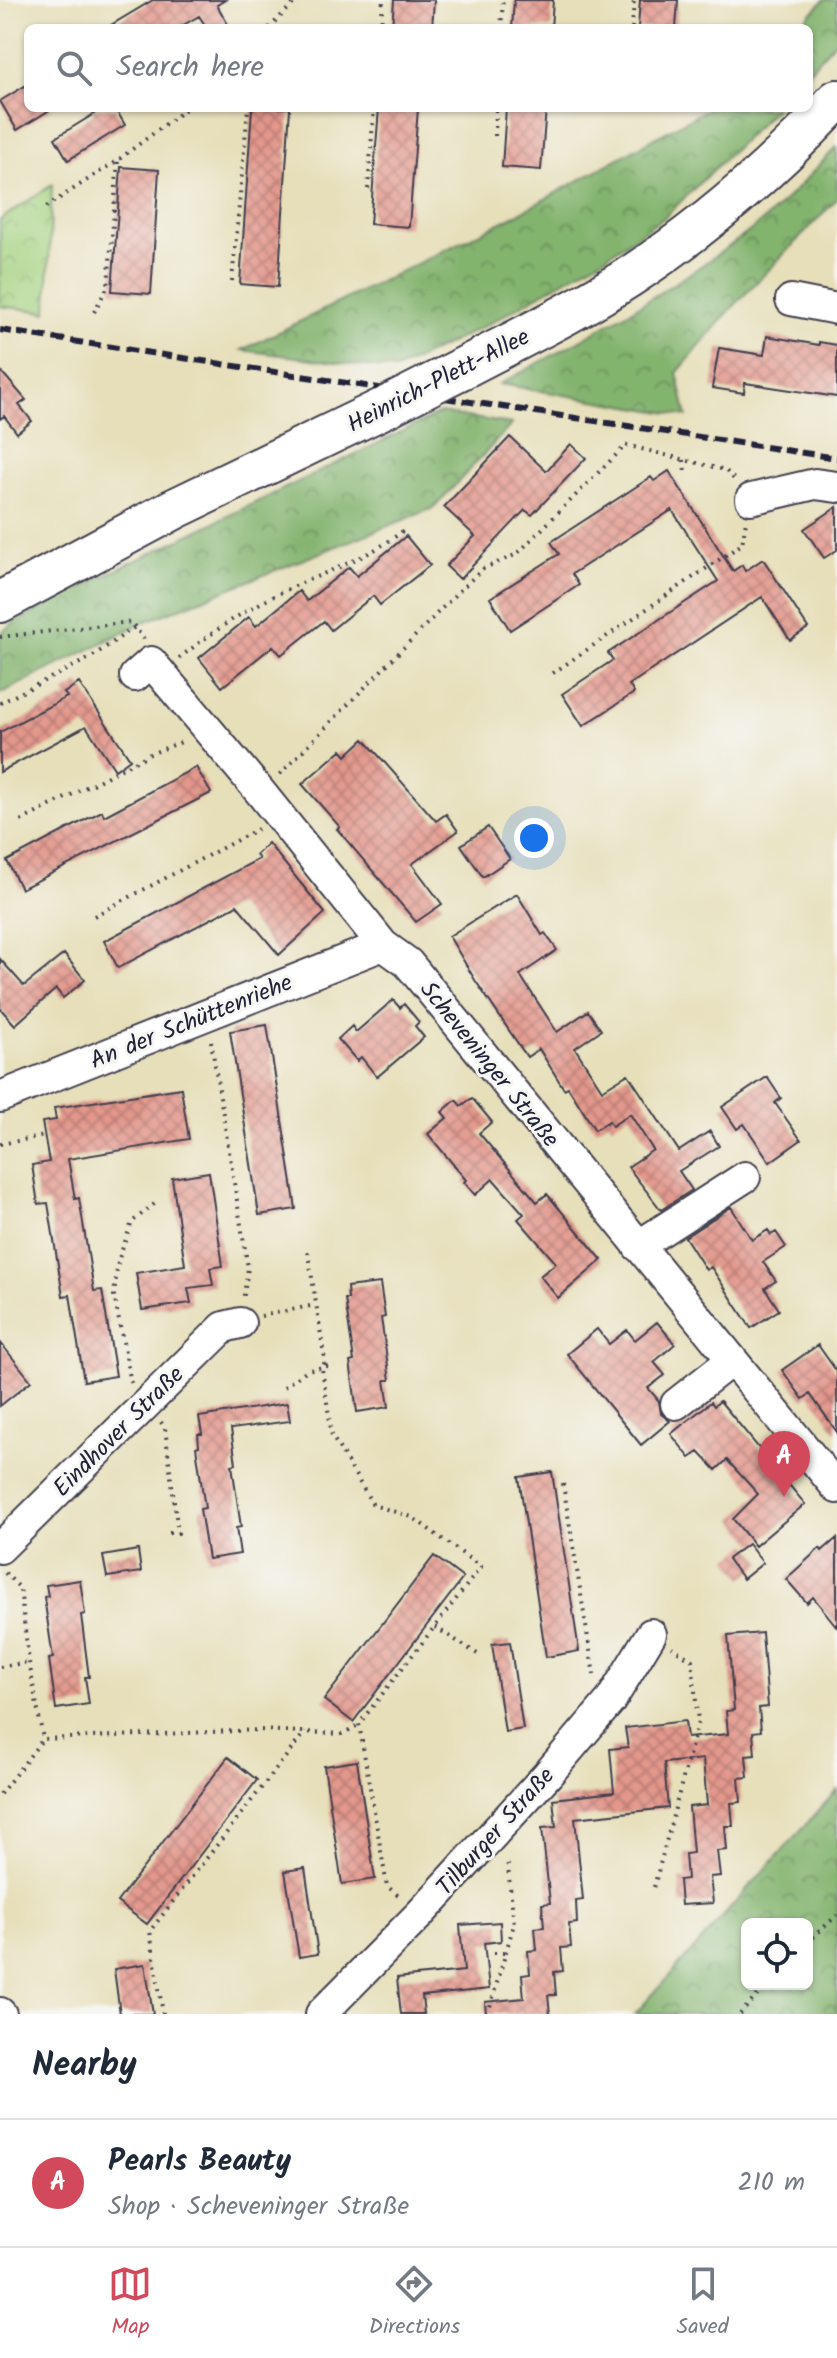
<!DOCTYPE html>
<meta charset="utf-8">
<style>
:root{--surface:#fff;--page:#f6f6f7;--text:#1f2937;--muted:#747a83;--line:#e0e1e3;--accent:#d1495b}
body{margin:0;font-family:Kalam,sans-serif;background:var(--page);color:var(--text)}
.controls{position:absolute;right:24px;bottom:24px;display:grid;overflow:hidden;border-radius:12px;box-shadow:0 2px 6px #0004}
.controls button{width:72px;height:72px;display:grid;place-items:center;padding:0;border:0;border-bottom:2px solid var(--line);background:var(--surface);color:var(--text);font:40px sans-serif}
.you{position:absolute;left:534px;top:838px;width:28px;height:28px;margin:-20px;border:6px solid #fff;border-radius:50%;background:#1a73e8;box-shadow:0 0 0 12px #1a73e833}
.badge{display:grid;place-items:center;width:52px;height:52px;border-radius:50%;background:var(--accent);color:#fff;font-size:26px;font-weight:700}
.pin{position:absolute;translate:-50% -66px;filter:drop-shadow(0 2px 4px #0008)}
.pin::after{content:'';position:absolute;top:42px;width:28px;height:24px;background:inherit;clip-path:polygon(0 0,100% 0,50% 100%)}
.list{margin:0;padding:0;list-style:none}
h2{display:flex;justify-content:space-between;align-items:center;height:104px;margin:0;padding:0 32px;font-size:34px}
h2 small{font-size:26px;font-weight:400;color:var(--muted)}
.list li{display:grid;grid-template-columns:52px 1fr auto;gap:24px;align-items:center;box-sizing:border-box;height:128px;padding:0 32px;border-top:2px solid var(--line)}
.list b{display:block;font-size:30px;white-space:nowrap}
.list p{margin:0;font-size:26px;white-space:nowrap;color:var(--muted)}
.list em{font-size:26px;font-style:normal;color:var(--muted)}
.icon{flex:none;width:44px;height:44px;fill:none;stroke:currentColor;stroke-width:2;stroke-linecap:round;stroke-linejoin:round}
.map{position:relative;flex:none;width:837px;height:2014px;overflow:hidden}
.search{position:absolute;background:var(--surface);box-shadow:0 2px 6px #0004;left:24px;right:24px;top:24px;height:88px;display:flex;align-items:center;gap:20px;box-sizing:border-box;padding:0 28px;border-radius:12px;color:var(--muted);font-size:30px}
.sheet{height:232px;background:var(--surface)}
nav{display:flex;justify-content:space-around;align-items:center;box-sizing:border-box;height:112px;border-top:2px solid var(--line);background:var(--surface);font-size:22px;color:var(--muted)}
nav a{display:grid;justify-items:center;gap:4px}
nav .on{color:var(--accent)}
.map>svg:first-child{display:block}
</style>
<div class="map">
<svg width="837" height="2014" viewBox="0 0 837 2014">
<defs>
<pattern id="forest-crowns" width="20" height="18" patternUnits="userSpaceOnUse" patternTransform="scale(2)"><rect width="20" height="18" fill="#83b46e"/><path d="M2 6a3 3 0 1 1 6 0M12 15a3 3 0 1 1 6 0" fill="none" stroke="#6b925c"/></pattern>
<pattern id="park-crowns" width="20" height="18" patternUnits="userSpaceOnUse" patternTransform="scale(2)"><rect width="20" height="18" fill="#a4d27f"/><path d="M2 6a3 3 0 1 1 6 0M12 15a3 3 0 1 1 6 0" fill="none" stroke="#8db46f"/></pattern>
<pattern id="building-cross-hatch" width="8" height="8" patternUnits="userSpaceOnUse" patternTransform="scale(2)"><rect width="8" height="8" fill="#e4988c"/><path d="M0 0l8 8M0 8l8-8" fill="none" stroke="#b87c74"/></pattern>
</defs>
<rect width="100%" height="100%" fill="#f6f6f2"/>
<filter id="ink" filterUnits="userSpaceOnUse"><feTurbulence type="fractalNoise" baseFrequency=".0125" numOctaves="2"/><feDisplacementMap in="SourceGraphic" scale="16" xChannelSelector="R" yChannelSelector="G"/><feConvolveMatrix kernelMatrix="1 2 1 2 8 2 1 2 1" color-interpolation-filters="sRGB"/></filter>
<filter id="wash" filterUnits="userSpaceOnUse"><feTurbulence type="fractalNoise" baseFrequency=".006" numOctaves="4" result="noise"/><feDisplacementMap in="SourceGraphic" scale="32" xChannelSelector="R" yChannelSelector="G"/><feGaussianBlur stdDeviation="1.8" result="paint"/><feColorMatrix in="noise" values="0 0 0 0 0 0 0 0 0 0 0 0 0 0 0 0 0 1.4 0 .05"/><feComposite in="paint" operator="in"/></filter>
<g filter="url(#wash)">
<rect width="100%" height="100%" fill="#e7dfba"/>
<path fill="url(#forest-crowns)" stroke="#526b54" stroke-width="2" fill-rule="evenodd" d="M824,0H837V39L809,71V28H797Z
M709,108H776L665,217L605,257L490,323L396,370L242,350L516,215Z
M837,147V199L729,311L677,373L687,416L500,384C589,336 679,286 759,224C787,202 811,172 837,147Z
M440,413L512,424L434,508L144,622L0,694V634L12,624L108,574Z
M837,1790V2014H635ZM747,1924H807V1984H747Z"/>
<path fill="url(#park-crowns)" stroke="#637a5d" stroke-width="2" d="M52,185L47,312L0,306V220Z"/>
<g id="blocks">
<path fill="url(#building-cross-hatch)" d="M153,0H225L217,5L230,28H207L199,16L178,28H106Z
M394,0H434L432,28H392Z
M514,0H553L551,28H512Z
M640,0H678L676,28H638Z
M28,84V108H53L17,130L0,101Z
M90,108H115L125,125L68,160L55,138L94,114Z
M252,108H290L278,287L240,284Z
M379,108H418L409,227L370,224Z
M506,108H546L541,170L502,167Z
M121,167L159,170L151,294L112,291Z
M767,336L819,345V342L837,345V397L745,383L744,393L712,388L719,348L764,355Z
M0,370L26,400L19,405L32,421L17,433L4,416L0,419Z
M510,437L546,471L571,444L586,458L532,515L525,510L460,579L446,566L475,536L444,507Z
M669,471L733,571L742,565L745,571L763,559L808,628L790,640L762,597L629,685L634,693L583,726L562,694L613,660L608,653L718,581L672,510L572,574L579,585L510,630L490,598L559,554L551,542L651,477L654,481Z
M837,507V550L824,558L804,529Z
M406,536L430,565L380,605L373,596L331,630L324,621L281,655L273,646L222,687L199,658L249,617L256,626L299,591L307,601L349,567L357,576Z
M79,683L130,759L115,770L86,726L0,772V732L67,697L64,693Z
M364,739L436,821L446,814L458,831L412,864L442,904L416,922L337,829L340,827L302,784L341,750L346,756Z
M196,767L211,793L21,889L7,861L102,811L104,816Z
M488,827L510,859L483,877L461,845Z
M268,843L325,913L279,955L237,905L118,968L104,941L259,859L256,855Z
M517,894L542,935L545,933L557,950L520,975L557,1032L588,1011L601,1030L575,1048L602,1090L628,1074L679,1151L710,1131L719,1146L679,1171L692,1190L661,1210L628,1167L653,1150L630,1114L612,1126L609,1121L595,1130L568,1087L564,1089L539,1049L527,1057L475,980L449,936Z
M64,954L85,980L63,998L56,989L15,1025L0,1008V959L24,986Z
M393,1000L400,1008L404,1004L419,1022L415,1026L424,1037L377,1077L361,1057L357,1061L338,1039L352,1026L356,1032Z
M267,1025L296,1209L259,1215L230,1031Z
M767,1077L781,1098L775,1103L801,1140L770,1162L744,1124L737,1129L722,1107Z
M181,1088L189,1139L68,1159L75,1199L79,1198L94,1291L102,1290L116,1376L84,1381L70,1295L63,1296L48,1203L38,1204L32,1165L49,1162L42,1122L56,1120L54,1108Z
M472,1098L492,1122L479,1133L537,1202L547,1194L602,1260L558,1298L540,1276L556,1263L518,1219L524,1214L493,1179L475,1195L464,1182L466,1180L428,1134L447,1118L442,1112L456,1100L461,1106Z
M209,1172L223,1266L210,1268L213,1285L188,1288L191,1303L142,1310L136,1273L185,1265L172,1178Z
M731,1207L752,1240L768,1230L771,1235L776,1232L786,1247L763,1262L776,1281L765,1288L779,1310L751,1328L711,1267L706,1270L685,1237Z
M380,1283L385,1317L381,1318L390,1380H385L389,1407L357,1412L350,1362L354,1361L345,1299H348L347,1287Z
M657,1322L675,1344L654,1362L665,1375L648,1388L659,1401L661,1414L670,1421L641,1445L567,1354L597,1329L609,1344L627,1330L635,1340Z
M0,1342L31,1381L0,1406Z
M818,1345L837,1372V1432L810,1394L803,1399L782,1370Z
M720,1401L805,1504L755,1546L733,1519L758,1494L727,1460L716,1470L699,1452L690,1458L671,1434L711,1402L714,1406Z
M287,1403L290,1421L231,1429L236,1464L232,1465L241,1527L236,1528L240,1554L208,1559L200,1509L205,1508L196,1447L199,1446L198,1434H202L199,1417Z
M552,1472L579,1651L546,1657L519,1477Z
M837,1538V1627L813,1597L807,1603L786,1579L820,1548L822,1551Z
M748,1544L763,1563L743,1579L728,1559Z
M138,1550L141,1572L107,1577L103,1556Z
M434,1556L463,1578L353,1722L324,1700Z
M80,1580L85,1614L81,1615L89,1677H85L89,1704L56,1709L49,1659L53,1658L44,1597L48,1596L46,1585Z
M762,1633L768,1707L759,1708L761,1731L753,1732L755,1755L746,1756L748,1777L739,1778L741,1802L731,1803L733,1826H725L727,1850L717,1851L720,1876L710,1877L713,1903L681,1905L679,1880L687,1879L685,1854L693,1853L689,1807L707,1805L703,1759L664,1763L668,1808L575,1818L583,1900L576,1901L577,1923L569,1924L571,1947L561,1948L563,1971L554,1972L556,1995H548L550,2014H486L485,2002L524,1998L522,1975L530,1974L528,1951L537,1950L535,1928L544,1927L542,1904L550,1903L542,1828L556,1827L553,1799L614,1792L610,1749L628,1747L625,1728L685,1721L687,1738L728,1734L726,1711L734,1710L728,1636Z
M510,1642L523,1729L505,1732L492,1644Z
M228,1757L257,1780L147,1924L117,1902Z
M357,1761L375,1879L342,1884L324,1766Z
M305,1868L318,1954L299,1957L285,1871Z
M500,1922L501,1941L484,1943L489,1989L422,1996L424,2014H401L397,1978L464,1971L460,1925Z
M145,1964L153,2014H120L114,1969Z"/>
</g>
</g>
<g filter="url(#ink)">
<use href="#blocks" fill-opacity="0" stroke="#403e4e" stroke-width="2"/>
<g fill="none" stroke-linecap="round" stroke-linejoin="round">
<g stroke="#403e4e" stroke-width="34">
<path id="minor" d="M791,300L837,309
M751,499L815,484L837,487
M135,676L151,662L261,793L383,945L408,963L837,1488
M0,1097L383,945
M638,1246L745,1177
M676,1404L732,1360
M0,1548L224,1327L240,1323
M0,2013L1,2014
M321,2014L420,1914L548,1774L611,1700L651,1634"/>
</g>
<g stroke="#403e4e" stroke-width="44">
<path id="major" d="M459,370C516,340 575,312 629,277C706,227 775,166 837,100
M0,602L174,509L388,406"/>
</g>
<path stroke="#403e4e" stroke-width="4" stroke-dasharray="2 6" stroke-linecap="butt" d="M269,28L297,0
M381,28L383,0
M501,28L503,0
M632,28L634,0
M495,136L496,108
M368,189L374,108
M46,207L118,160L187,108
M232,281L248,108
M94,312L108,286L118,160
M684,460L685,473
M0,637L131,622L144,639
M179,658C209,635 238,614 272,597C316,574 367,561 405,529
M553,673L742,544L746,521
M0,703L90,658L135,627
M280,774L462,588L483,569L517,554L626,445L725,470L734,479
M21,821L150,754L184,741
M94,916L258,829
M211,1041L248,1268L243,1301
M0,1144L45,1136
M308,1252L325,1361L322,1369L332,1436L373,1505L412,1517L481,1567L359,1724L387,1886L400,1897
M261,1316L315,1305
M131,1383L114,1295L118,1261L132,1222L158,1201
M284,1387L307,1370L334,1365
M161,1422L165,1428L178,1533H165
M563,1484L594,1675
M5,1573L20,1588L29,1662L43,1739
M435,1627L479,1655
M0,1667L29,1662
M0,1794L43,1739L259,1730L345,1734L359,1724
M654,1887L698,1722L692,1660L672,1647
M807,1943L837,1915
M494,1953H506
M163,2014L150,1931L305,1732
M488,2014L514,1924L507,1858
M740,2014L768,1984"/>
<use href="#minor" stroke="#fff" stroke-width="30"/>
<use href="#major" stroke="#fff" stroke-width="40"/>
<path stroke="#22223b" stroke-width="6" stroke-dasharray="12 6" stroke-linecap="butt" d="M0,330L837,458"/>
<g stroke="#403e4e" stroke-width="44" stroke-linecap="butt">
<path id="major-bridge" d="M388,406L459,370"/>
</g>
<use href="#major-bridge" stroke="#fff" stroke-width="40"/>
</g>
</g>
<g text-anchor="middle" stroke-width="6" stroke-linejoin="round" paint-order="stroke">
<g font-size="24" fill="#22223b" stroke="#f6f6f2">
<text transform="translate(438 380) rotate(-27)" y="8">Heinrich-Plett-Allee</text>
<text transform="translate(191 1021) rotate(-22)" y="8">An der Schüttenriehe</text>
<text transform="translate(490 1064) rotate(51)" y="8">Scheveninger Straße</text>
<text transform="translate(118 1431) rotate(-45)" y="8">Eindhover Straße</text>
<text transform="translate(495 1831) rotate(-48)" y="8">Tilburger Straße</text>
</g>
</g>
</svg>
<div class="controls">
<button><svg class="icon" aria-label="locate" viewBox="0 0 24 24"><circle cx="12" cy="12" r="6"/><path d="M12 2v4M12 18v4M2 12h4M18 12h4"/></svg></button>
</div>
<div class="you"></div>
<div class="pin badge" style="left:784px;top:1497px">A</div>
<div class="search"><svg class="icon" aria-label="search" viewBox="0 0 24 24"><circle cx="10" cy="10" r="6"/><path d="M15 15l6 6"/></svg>Search here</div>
</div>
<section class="sheet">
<h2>Nearby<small></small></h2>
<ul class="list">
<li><span class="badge">A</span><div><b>Pearls Beauty</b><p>Shop · Scheveninger Straße</p></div><em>210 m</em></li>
</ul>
</section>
<nav>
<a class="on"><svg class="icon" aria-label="map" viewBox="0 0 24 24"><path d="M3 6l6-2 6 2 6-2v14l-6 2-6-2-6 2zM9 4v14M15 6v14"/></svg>Map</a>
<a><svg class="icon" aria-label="directions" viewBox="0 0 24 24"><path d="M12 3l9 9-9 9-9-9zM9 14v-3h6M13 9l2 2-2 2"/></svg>Directions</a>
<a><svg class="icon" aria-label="saved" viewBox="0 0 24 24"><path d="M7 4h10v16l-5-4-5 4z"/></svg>Saved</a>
</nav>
